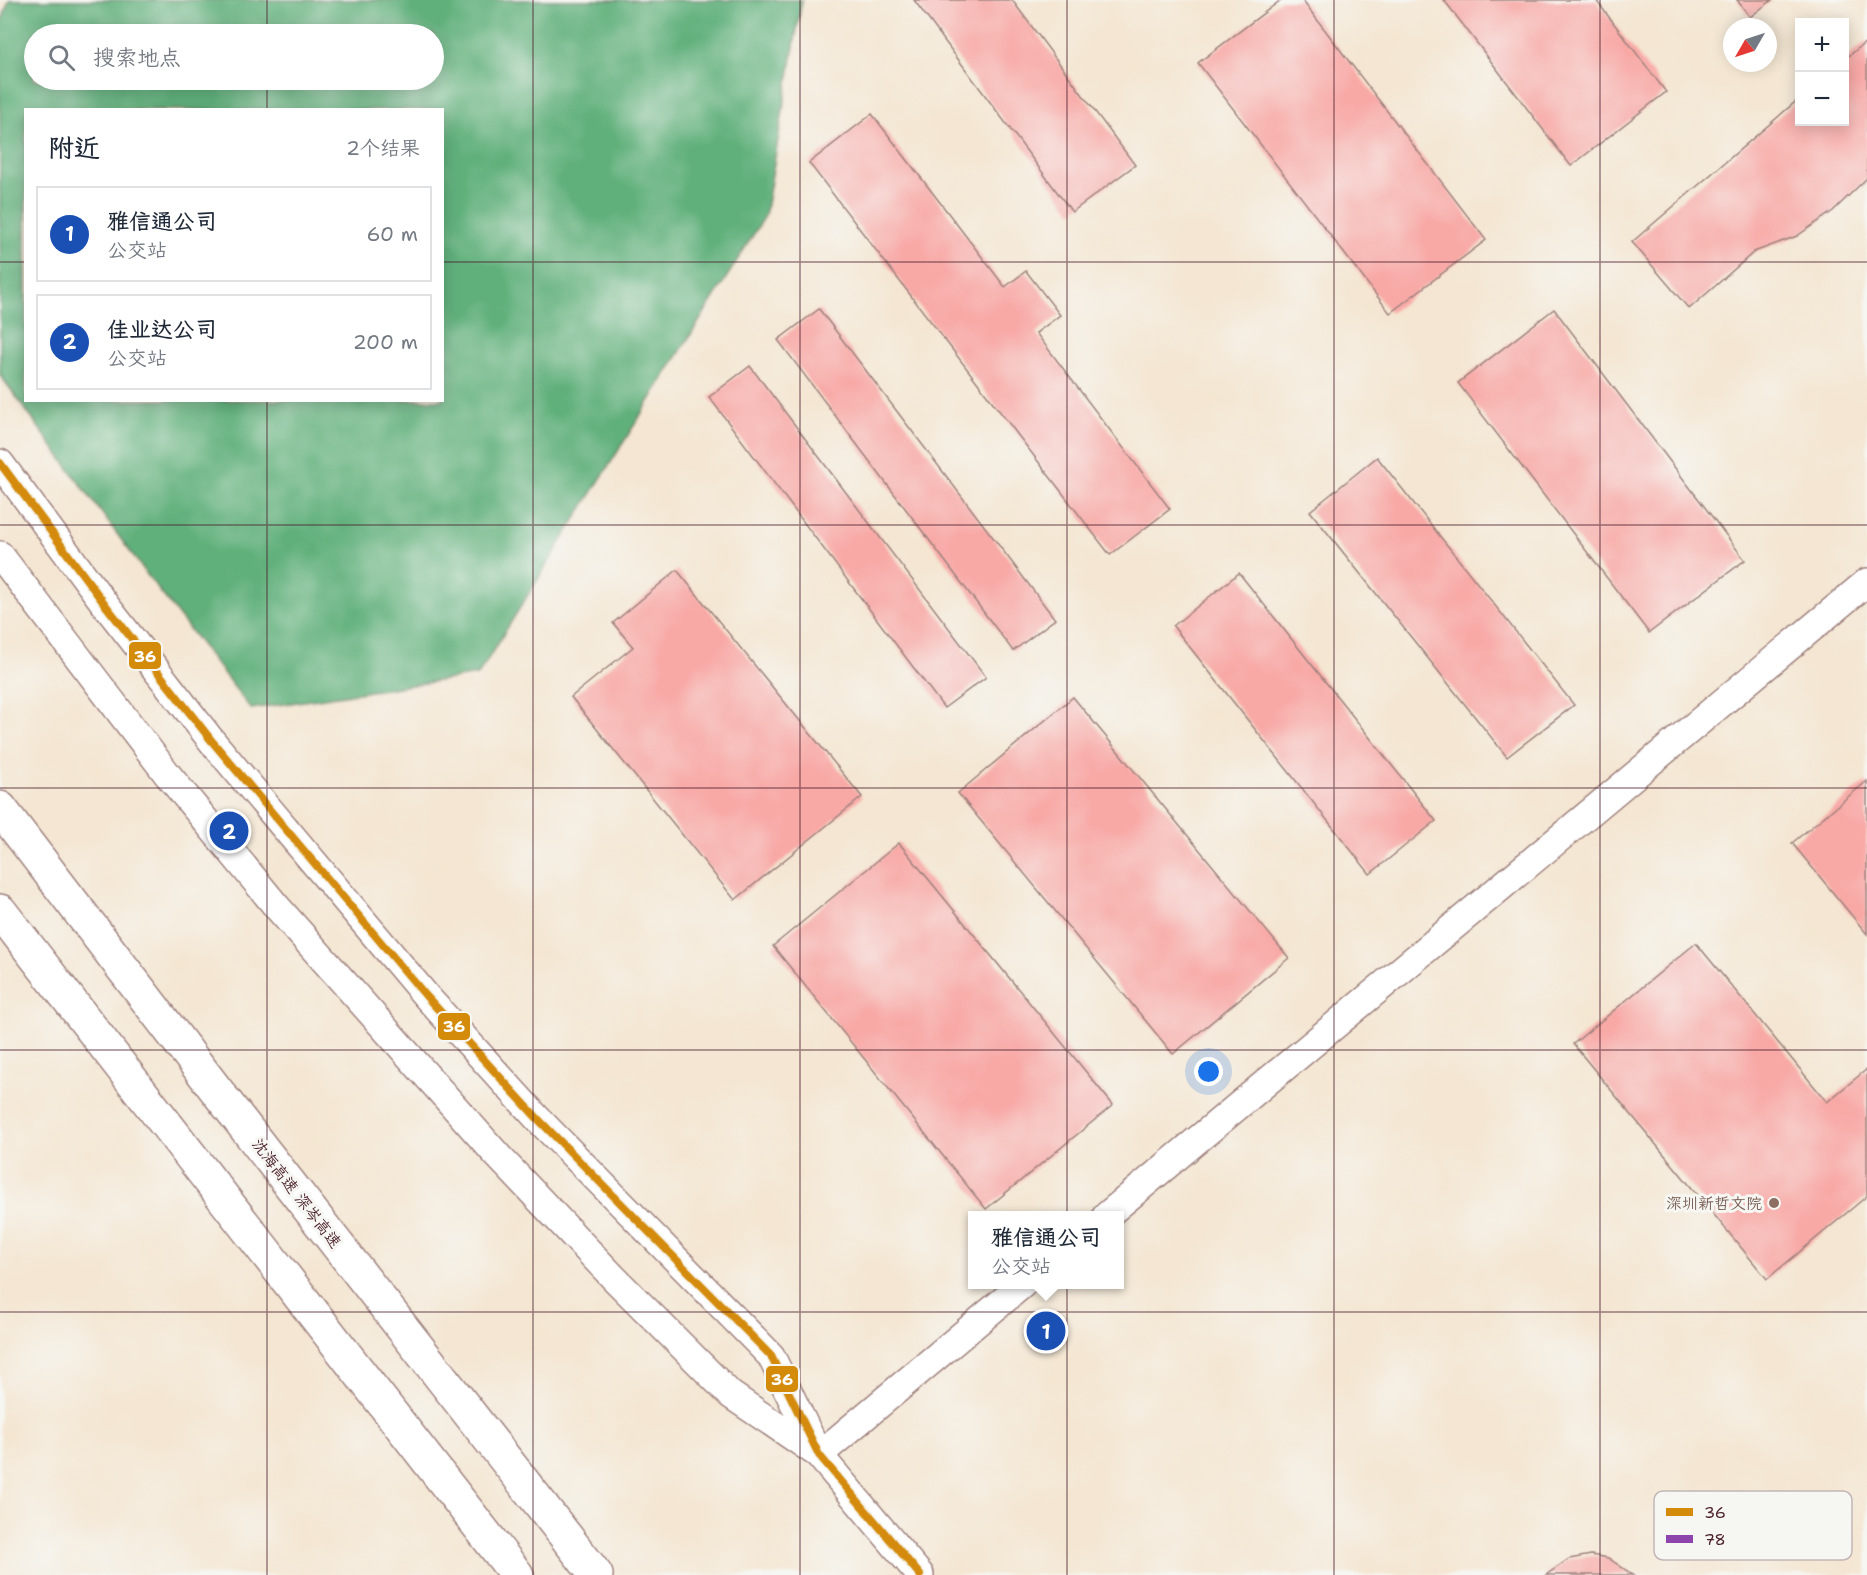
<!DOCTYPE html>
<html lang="zh">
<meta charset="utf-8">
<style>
:root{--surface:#fff;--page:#f6f6f7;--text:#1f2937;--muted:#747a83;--line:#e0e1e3;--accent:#db2777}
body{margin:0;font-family:"Shantell Sans","LXGW WenKai TC",sans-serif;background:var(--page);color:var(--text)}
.controls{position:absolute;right:18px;top:18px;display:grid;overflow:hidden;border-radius:0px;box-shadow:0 3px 15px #0003}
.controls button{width:54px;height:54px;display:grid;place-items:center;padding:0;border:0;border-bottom:2px solid var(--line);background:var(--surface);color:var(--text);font:30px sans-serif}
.compass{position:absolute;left:1723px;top:18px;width:54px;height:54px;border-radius:50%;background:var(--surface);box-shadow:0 3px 15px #0003;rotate:231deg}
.you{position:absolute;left:1209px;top:1072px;width:21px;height:21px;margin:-15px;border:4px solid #fff;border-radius:50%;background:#1a73e8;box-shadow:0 0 0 9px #1a73e833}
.badge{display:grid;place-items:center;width:39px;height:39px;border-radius:50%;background:var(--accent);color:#fff;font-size:20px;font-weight:700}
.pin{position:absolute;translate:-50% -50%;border:3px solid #fff;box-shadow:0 2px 6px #0006}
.popup{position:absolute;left:968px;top:1211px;width:156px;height:78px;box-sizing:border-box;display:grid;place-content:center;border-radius:0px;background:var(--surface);filter:drop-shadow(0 2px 4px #0005);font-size:20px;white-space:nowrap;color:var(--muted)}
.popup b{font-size:22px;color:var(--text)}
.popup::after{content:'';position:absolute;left:50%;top:100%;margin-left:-12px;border:12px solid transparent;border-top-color:var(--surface)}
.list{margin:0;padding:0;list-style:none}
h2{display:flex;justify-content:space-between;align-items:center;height:78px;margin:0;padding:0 24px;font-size:26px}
h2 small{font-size:20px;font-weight:400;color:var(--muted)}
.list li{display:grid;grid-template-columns:39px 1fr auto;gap:18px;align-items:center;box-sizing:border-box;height:96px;margin:0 12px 12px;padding:0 12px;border:2px solid var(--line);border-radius:0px}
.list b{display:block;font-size:22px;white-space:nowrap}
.list p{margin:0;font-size:20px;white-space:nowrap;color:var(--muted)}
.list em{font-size:20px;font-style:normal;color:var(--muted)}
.icon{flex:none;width:33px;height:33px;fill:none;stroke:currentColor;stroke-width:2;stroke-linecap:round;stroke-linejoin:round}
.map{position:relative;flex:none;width:1867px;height:1575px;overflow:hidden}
.search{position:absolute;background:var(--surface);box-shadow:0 3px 15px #0003;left:24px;top:24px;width:420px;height:66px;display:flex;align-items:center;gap:15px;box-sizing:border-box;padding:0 21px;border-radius:33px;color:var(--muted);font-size:22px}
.panel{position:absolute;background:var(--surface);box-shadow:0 3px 15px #0003;left:24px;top:108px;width:420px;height:294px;border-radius:0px}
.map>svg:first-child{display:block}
</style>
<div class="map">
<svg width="1867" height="1575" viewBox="0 0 1867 1575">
<rect width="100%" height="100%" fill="#f6f6f2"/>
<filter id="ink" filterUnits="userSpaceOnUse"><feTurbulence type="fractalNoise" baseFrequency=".0167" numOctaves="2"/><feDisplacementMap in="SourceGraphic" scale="12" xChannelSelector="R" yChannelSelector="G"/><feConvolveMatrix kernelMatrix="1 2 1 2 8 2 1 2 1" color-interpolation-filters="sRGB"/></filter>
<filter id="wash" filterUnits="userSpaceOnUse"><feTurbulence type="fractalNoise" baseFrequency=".008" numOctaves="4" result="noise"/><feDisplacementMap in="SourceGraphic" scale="24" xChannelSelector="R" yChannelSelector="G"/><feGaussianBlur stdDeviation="1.35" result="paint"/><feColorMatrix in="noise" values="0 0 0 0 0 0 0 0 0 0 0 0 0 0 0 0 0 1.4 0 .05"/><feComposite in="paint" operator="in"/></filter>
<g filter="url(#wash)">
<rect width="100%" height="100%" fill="#f4e6d2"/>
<path fill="#60b07c" stroke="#556854" stroke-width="1.5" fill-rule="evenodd" d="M9,0H802L765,216L478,675L251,709L148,576L0,375V26ZM34,34H434V80H34ZM26,110H442V400H26Z"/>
<g id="blocks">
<path fill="#f8a9a6" d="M914,0H1012L1135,165L1072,212Z
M1281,0H1302L1486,240L1390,313L1198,63Z
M1444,0H1596L1666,92L1571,166Z
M1737,0H1772L1750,17Z
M1867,41V178L1833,211L1797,236L1754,252L1689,309L1632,242L1800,98V122H1844V60Z
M872,114L1005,287L1026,271L1060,315L1036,333L1170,509L1110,555L809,163Z
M819,309L1055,619L1013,651L778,340Z
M1554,309L1745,560L1649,633L1458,383Z
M750,366L986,677L944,708L709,397Z
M1377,457L1574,705L1507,757L1310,511Z
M677,570L862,797L735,900L571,697L633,647L613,623Z
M1239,573L1436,821L1370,874L1173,626Z
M1073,697L1289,958L1173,1054L958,793Z
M1867,781V934L1792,843Z
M899,843L1113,1105L986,1209L773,946Z
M1696,943L1827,1102L1867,1069V1196L1767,1279L1573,1044Z
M1591,1555L1608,1558L1633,1575H1546L1569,1559Z"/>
</g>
</g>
<g filter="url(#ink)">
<use href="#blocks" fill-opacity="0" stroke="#9f827e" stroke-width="1.5"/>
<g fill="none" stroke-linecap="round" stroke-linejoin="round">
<g stroke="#9f827e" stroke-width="30">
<path id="minor" d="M0,463L107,607L211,740L426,996L538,1119L771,1356L819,1455L920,1575
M0,555L168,775L277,907L498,1156L613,1277L731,1395L818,1454
M1106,1216L1867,582
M819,1455L1023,1284"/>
</g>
<g stroke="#9f827e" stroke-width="36">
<path id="motorway" d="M0,808L220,1095L596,1575
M0,911L517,1575"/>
</g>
<use href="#minor" stroke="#fff" stroke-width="27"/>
<use href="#motorway" stroke="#fff" stroke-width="33"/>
<g stroke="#f6f6f2" stroke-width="12">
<path id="bus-1" d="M0,463L107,607L211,740L426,996L538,1119L771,1356L819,1455L920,1575"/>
</g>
<use href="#bus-1" stroke="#d48b09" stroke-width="8"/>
</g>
</g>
<path fill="none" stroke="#4a1f2b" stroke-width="1.5" stroke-opacity="0.55" d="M267,0V34M533,0V1575M800,0V1575M1067,0V1575M1334,0V1575M1600,0V1575M267,80V110M0,262H26M442,262H1867M267,400V1575M0,525H1867M0,788H1867M0,1050H1867M0,1312H1867"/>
<circle fill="#8d6e63" stroke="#f6f6f2" stroke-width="2" cx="1774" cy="1203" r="6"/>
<g text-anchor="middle" stroke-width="6" stroke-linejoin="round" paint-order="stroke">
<g font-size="16" fill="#4a1f2b" stroke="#f6f6f2">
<text transform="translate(297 1193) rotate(52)" y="6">沈海高速 深岑高速</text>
</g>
<g font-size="16" fill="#785e54" stroke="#f6f6f2" text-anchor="end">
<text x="1762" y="1209">深圳新哲文院</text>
</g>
</g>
<rect x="1654" y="1491" width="198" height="69" rx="9" fill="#f6f6f2" stroke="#c2b6b6" stroke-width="1.5"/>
<rect x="1666" y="1508" width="27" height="8" fill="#d48b09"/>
<rect x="1666" y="1535" width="27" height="8" fill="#8e44ad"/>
<g font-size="16" fill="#4a1f2b">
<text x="1704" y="1518">36</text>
<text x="1704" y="1545">78</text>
</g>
<g stroke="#f6f6f2" stroke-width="2">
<rect x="128" y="641" width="34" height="29" rx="6" fill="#d48b09"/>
<rect x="437" y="1012" width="34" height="29" rx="6" fill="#d48b09"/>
<rect x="765" y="1365" width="34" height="28" rx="6" fill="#d48b09"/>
</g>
<g font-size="16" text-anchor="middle" font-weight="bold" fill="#fff">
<text x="145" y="662">36</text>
<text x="454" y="1032">36</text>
<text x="782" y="1385">36</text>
</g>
</svg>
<div class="controls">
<button>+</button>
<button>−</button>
</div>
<svg class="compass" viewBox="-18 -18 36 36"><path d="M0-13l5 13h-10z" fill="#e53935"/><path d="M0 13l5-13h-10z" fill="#747a83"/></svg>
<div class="you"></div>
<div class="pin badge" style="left:1046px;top:1331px;background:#1a4fb4">1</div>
<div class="popup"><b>雅信通公司</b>公交站</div>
<div class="pin badge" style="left:229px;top:831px;background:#1a4fb4">2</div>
<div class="search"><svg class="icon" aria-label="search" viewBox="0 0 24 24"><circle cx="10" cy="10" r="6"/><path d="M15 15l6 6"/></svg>搜索地点</div>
<section class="panel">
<h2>附近<small>2个结果</small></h2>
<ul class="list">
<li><span class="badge" style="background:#1a4fb4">1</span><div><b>雅信通公司</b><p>公交站</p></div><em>60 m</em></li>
<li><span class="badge" style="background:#1a4fb4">2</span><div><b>佳业达公司</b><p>公交站</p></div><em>200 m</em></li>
</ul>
</section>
</div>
